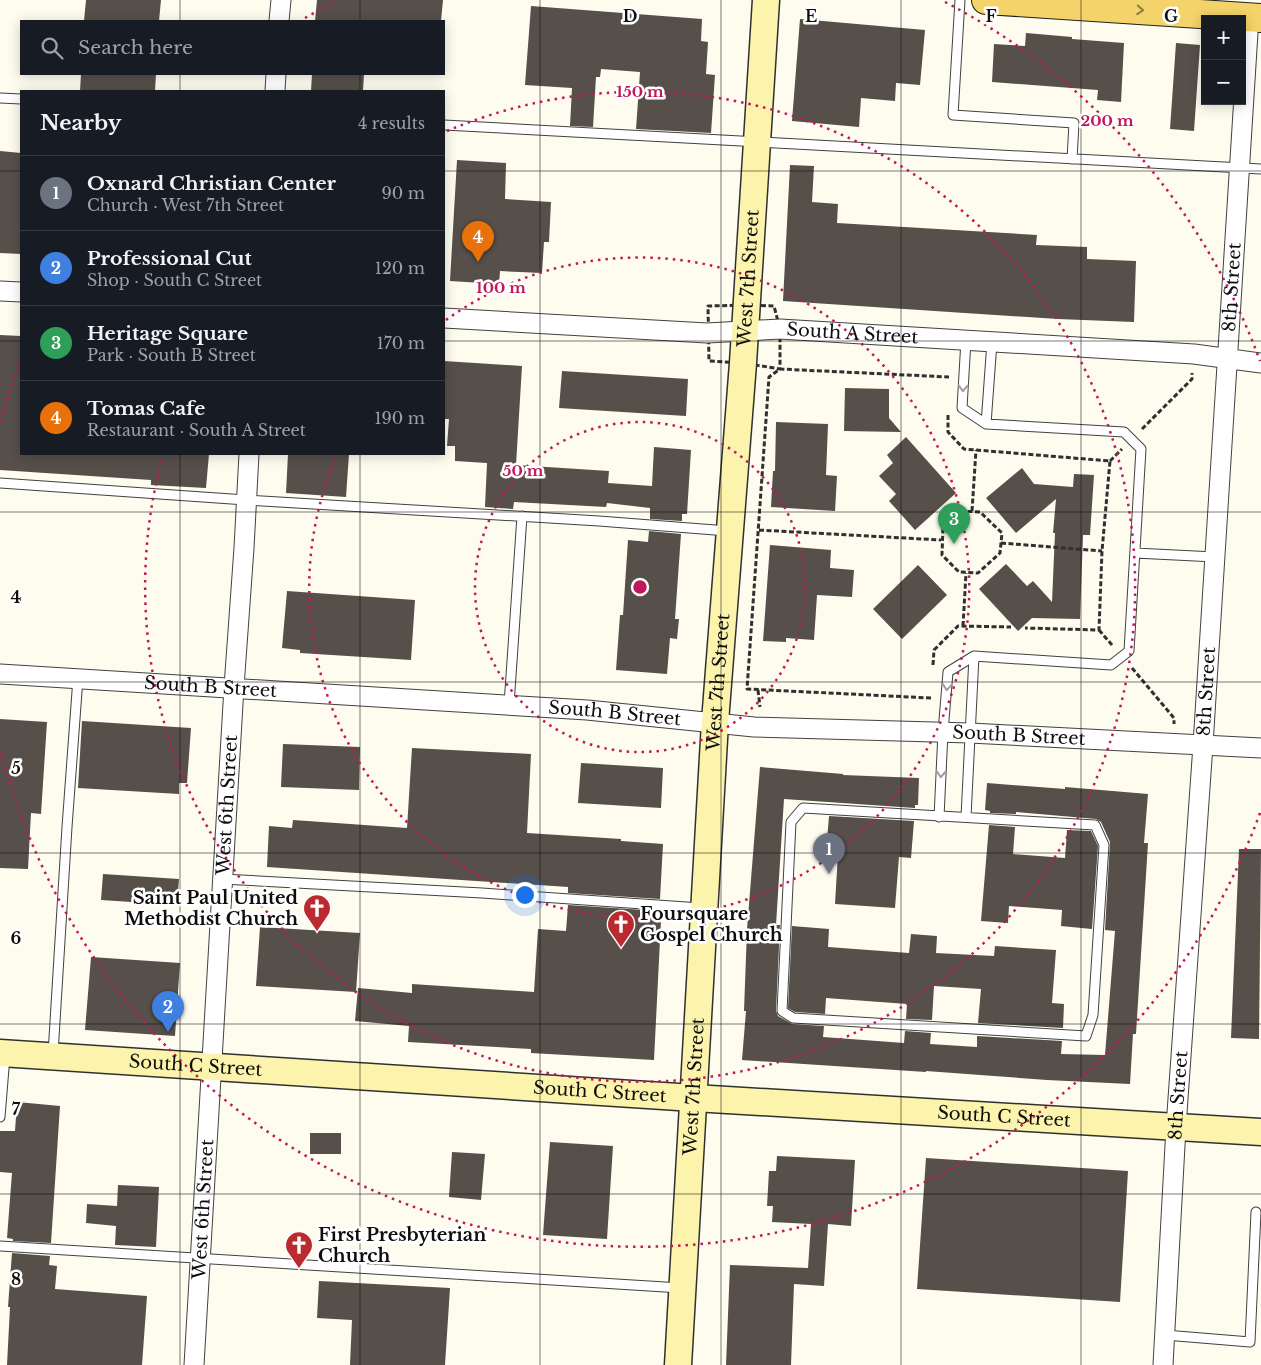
<!DOCTYPE html>
<meta charset="utf-8">
<style>
:root{--surface:#171b24;--page:#242831;--text:#f1f3f6;--muted:#9ea1a6;--line:#363941;--accent:#1a73e8}
body{margin:0;font-family:"Libre Baskerville",serif;background:var(--page);color:var(--text)}
.controls{position:absolute;right:15px;top:15px;display:grid;overflow:hidden;border-radius:0px;box-shadow:0 2px 12px #0003}
.controls button{width:45px;height:45px;display:grid;place-items:center;padding:0;border:0;border-bottom:1px solid var(--line);background:var(--surface);color:var(--text);font:25px sans-serif}
.you{position:absolute;left:524px;top:894px;width:18px;height:18px;margin:-12px;border:4px solid #fff;border-radius:50%;background:#1a73e8;box-shadow:0 0 0 8px #1a73e833}
.badge{display:grid;place-items:center;width:32px;height:32px;border-radius:50%;background:var(--accent);color:#fff;font-size:16px;font-weight:700}
.pin{position:absolute;translate:-50% -41px;filter:drop-shadow(0 1px 2px #0008)}
.pin::after{content:'';position:absolute;top:26px;width:18px;height:15px;background:inherit;clip-path:polygon(0 0,100% 0,50% 100%)}
.list{margin:0;padding:0;list-style:none}
h2{display:flex;justify-content:space-between;align-items:center;height:65px;margin:0;padding:0 20px;font-size:21px}
h2 small{font-size:16px;font-weight:400;color:var(--muted)}
.list li{display:grid;grid-template-columns:32px 1fr auto;gap:15px;align-items:center;box-sizing:border-box;height:75px;padding:0 20px;border-top:1px solid var(--line)}
.list b{display:block;font-size:19px;white-space:nowrap}
.list p{margin:0;font-size:16px;white-space:nowrap;color:var(--muted)}
.list em{font-size:16px;font-style:normal;color:var(--muted)}
.icon{flex:none;width:28px;height:28px;fill:none;stroke:currentColor;stroke-width:2;stroke-linecap:round;stroke-linejoin:round}
.map{position:relative;flex:none;width:1261px;height:1365px;overflow:hidden}
.search{position:absolute;background:var(--surface);box-shadow:0 2px 12px #0003;left:20px;top:20px;width:425px;height:55px;display:flex;align-items:center;gap:12px;box-sizing:border-box;padding:0 18px;border-radius:0px;color:var(--muted);font-size:19px}
.panel{position:absolute;background:var(--surface);box-shadow:0 2px 12px #0003;left:20px;top:90px;width:425px;height:365px;border-radius:0px}
.map>svg:first-child{display:block}
</style>
<div class="map">
<svg width="1261" height="1365" viewBox="0 0 1261 1365">
<rect width="100%" height="100%" fill="#fefcef"/>
<path fill="#564f4a" d="M86,0H161L159,21H84Z
M317,0H443L441,21H315Z
M531,6L702,19L701,41L708,42L706,74L715,75L711,133L636,129L640,72L601,69L600,77H596L593,127L570,126L572,88L525,85Z
M800,19L925,30L920,85L896,83L895,101L861,98L859,127L792,121Z
M1026,33L1072,37V39L1124,43L1121,102L1097,100L1098,90L992,82L994,44L1025,46Z
M1176,43L1200,45L1194,131L1170,129Z
M81,74H156L155,91H80Z
M312,74H364L363,91H311Z
M0,151L21,153V254L0,253Z
M457,160L506,163L505,199L551,202L549,242H544L542,273L500,271L499,284L450,281Z
M790,165L814,166L812,202L838,204L837,223L1037,235L1036,245L1087,247V259L1136,261L1134,322L1058,319L783,301Z
M0,335L21,336V454H209L206,488L151,485V480L0,470Z
M444,361L522,366L516,465L609,471L608,483L652,486L654,447L691,450L687,514H682V521L650,519V508L607,503L606,507L514,502L513,509L485,507L487,463L455,461V446H447L449,419H444Z
M562,371L688,379L686,416L559,408Z
M845,388L889,389V418L901,432L844,431Z
M776,422L828,424L826,475L837,476L835,511L771,507L773,471H775Z
M906,437L956,493L915,530L889,501L896,494L879,476L893,463L887,455Z
M288,454H349L346,497L286,493Z
M1022,468L1034,484L1073,487L1074,474L1094,475L1090,535H1083L1080,619L1032,618L1018,631L979,589L1006,564L1027,586L1033,581L1052,602L1055,533H1053L1056,499L1016,533L986,498Z
M649,531L681,534L675,619H679L677,639L670,638L667,674L616,670L620,615H623L628,540L648,542Z
M770,545L831,550L830,568L854,570L852,597L817,595L814,640L786,638V642L763,641Z
M918,565L947,595L902,639L873,609Z
M287,591L415,600L411,660L300,653V650L282,648Z
M0,719L47,722L41,814L31,813L28,869L0,868Z
M82,721L191,728L187,783H179V794L78,788Z
M283,744L360,747L359,790L281,787Z
M412,748L531,754L527,833L621,839V841L663,844L660,899L568,893V887L267,867L269,826L292,828L293,820L407,828Z
M581,763L663,768L661,808L578,803Z
M760,767L843,774V775L919,778L918,805H915V808L784,799L776,925H780L776,1011L778,1016L792,1024L824,1026L823,1037L904,1043L905,1031L931,1033L930,1044L977,1047V1036L1062,1041L1061,1054L1105,1055L1115,931L1105,930L1110,842L1101,822L1096,819L1016,812V814L990,813V811L985,810L987,783L1065,789V787L1148,794L1144,843H1148L1136,1034H1133L1130,1084L1047,1080L926,1071V1072L742,1060L746,1011H744L747,929Z
M829,816L914,821L911,858L899,857L895,908L835,904L838,853L826,852Z
M989,825L1015,827L1013,854L1065,858L1067,830L1091,831L1098,846L1092,929L1061,926L1062,910L1009,906L1008,923L981,921Z
M1239,849H1261L1259,1039L1231,1038Z
M103,874L179,879L177,905L101,900Z
M568,905L659,911V920H661L654,1060L531,1053V1049L408,1042L409,1026L355,1021L358,988L412,993V984L534,992L538,929L566,931Z
M792,926L829,929L828,947L909,953L911,934L937,936L936,953L994,956L995,946L1056,950L1052,1003L1064,1004L1063,1028L978,1023L981,989L934,986L932,1020L906,1019L907,1004L826,998L825,1014L795,1012L788,1008Z
M260,927L360,933L356,992L256,986Z
M91,957L180,963L175,1036L85,1030Z
M17,1102L60,1106L51,1243L13,1241V1239L7,1238L12,1173L0,1172V1131H15Z
M310,1133H341V1154H310Z
M550,1142L613,1146L607,1239L543,1235Z
M452,1152L485,1154L481,1200L449,1197Z
M777,1156L855,1160L851,1226L828,1224L824,1286L794,1284L791,1365H726L730,1265L808,1268L811,1224L772,1222L773,1206H767L769,1171H776Z
M926,1158L1128,1171L1120,1302L917,1289Z
M118,1185L159,1187L156,1247L115,1245L116,1226L86,1223L87,1204L117,1206Z
M12,1253L50,1256L49,1265L57,1266L55,1289L147,1296L142,1365H7L10,1307H8Z
M319,1281L450,1288L445,1365H350L352,1320L317,1318Z"/>
<g fill="none" stroke-linecap="round" stroke-linejoin="round">
<g stroke="#414141" stroke-width="11">
<path id="lane" d="M960,0L953,115L1074,123L1072,159
M0,98L21,99
M444,125L1261,169
M986,424L992,342
M0,483L246,500L599,521L728,531
M1135,553L1215,557
M509,705L522,516
M803,808L1095,825L1104,845L1093,1015L1086,1036L793,1018L782,1011L791,822Z
M939,817L943,732L948,672L974,656L1111,665L1129,651L1141,449L1124,432L986,424L962,408L966,340
M966,817L974,656
M222,879L482,893L701,908
M53,1054L67,827L78,678
M0,1117L5,1056
M0,1246C227,1261 454,1273 681,1288
M1165,1335L1250,1342L1256,1212"/>
</g>
<g stroke="#414141" stroke-width="21">
<g id="street">
<path d="M279,21L281,0"/>
<path d="M275,91L276,74"/>
<path d="M0,291L21,292"/>
<path id="s1" d="M444,318L707,333L780,329L1194,354L1261,363"/>
<path id="s2" d="M0,674L587,710L754,727L970,733L1261,748"/>
<path id="s3" d="M194,1365L234,687L244,548L249,454"/>
<path id="s4" d="M1163,1365L1176,1127L1203,745L1249,17"/>
</g>
</g>
<g stroke="#303030" stroke-width="29">
<g id="secondary">
<path id="s5" d="M0,1053L694,1098L1261,1132"/>
<path id="s6" d="M678,1365L715,722L743,363L766,0"/>
</g>
</g>
<g stroke="#1f1f1f" stroke-width="30">
<path id="primary" d="M986,0L1261,18"/>
</g>
<path stroke="#303030" stroke-width="3" stroke-dasharray="5 2.5" stroke-linecap="butt" d="M746,305L774,306L780,329V369L743,363L709,361L708,306Z
M948,415V432L964,449L1110,461L1102,551L1099,630L1025,628
M1142,429L1192,379V373
M1110,461L1122,449
M960,511L980,512L1002,533L1000,553L978,573L959,572L942,555L943,526Z
M972,511L976,450
M759,530L941,540
M1001,543L1102,551
M963,626L966,573
M1099,630L1112,645
M933,665L934,650L958,626L1011,627
M1132,668L1174,718V724
M758,690L760,707
M931,698L747,689L769,377L780,369L949,377"/>
<use href="#lane" stroke="#fff" stroke-width="9"/>
<use href="#street" stroke="#fff" stroke-width="19"/>
<use href="#secondary" stroke="#fcf4ac" stroke-width="26"/>
<use href="#primary" stroke="#f4d46a" stroke-width="28"/>
</g>
<defs><path id="oneway-chevron" d="M-2-3.5L2.5 0L-2 3.5" fill="none" stroke-width="1.6" stroke-linecap="round" stroke-linejoin="round" transform="scale(1.25)"/></defs>
<use stroke="#8c7b41" href="#oneway-chevron" transform="translate(1140 10) rotate(4)"/>
<g stroke="#9f9f9f">
<use href="#oneway-chevron" transform="translate(963 388) rotate(93)"/>
<use href="#oneway-chevron" transform="translate(947 687) rotate(95)"/>
<use href="#oneway-chevron" transform="translate(941 774) rotate(93)"/>
</g>
<path fill="none" stroke="#0e0e0e" stroke-width="1" stroke-opacity="0.55" d="M180,0V21M360,0V21M540,0V1365M721,0V1365M901,0V1365M1081,0V1365M180,74V91M360,74V91M0,171H21M444,171H1261M0,341H21M444,341H1261M180,454V1365M360,454V1365M0,512H1261M0,682H1261M0,853H1261M0,1024H1261M0,1194H1261"/>
<g fill="none" stroke="#c2185b" stroke-width="2.5" stroke-dasharray="2.5 5">
<circle cx="640" cy="587" r="165"/>
<path d="M446 320A330 330 0 1 1 337 455"/>
<path d="M447 131A495 495 0 1 1 163 455"/>
<path d="M1260 813A660 660 0 0 1 1 752M1 422A660 660 0 0 1 20 361M305 18A660 660 0 0 1 335 2M945 2A660 660 0 0 1 1260 361"/>
</g>
<defs>
<g id="church-pin" transform="scale(1.4375)"><path d="M0 17L-7.5 6A9.5 9.5 0 1 1 7.5 6Z" fill="#ba2a2f" stroke="#fff"/><path d="M-1.2-6h2.4v3.5h3.3v2.4h-3.3V6h-2.4V-.1h-3.3v-2.4h3.3Z" fill="#fff"/></g>
</defs>
<g fill-rule="evenodd">
<use href="#church-pin" x="317" y="908"/>
<use href="#church-pin" x="621" y="924"/>
<use href="#church-pin" x="299" y="1245"/>
</g>
<g text-anchor="middle" stroke-width="5" stroke-linejoin="round" paint-order="stroke">
<g font-size="18" fill="#0e0e0e" stroke="#fff">
<text dy="6" stroke="none"><textPath href="#s6" startOffset="1089">West 7th Street</textPath></text>
<text dy="6" stroke="none"><textPath href="#s4" startOffset="1080">8th Street</textPath></text>
<text dy="6" stroke="none"><textPath href="#s1" startOffset="409">South A Street</textPath></text>
<text dy="6" stroke="none"><textPath href="#s6" startOffset="684">West 7th Street</textPath></text>
<text dy="6" stroke="none"><textPath href="#s2" startOffset="211">South B Street</textPath></text>
<text dy="6" stroke="none"><textPath href="#s4" startOffset="675">8th Street</textPath></text>
<text dy="6" stroke="none"><textPath href="#s2" startOffset="616">South B Street</textPath></text>
<text dy="6" stroke="none"><textPath href="#s2" startOffset="1021">South B Street</textPath></text>
<text dy="6" stroke="none"><textPath href="#s3" startOffset="561">West 6th Street</textPath></text>
<text dy="6" stroke="none"><textPath href="#s5" startOffset="196">South C Street</textPath></text>
<text dy="6" stroke="none"><textPath href="#s6" startOffset="279">West 7th Street</textPath></text>
<text dy="6" stroke="none"><textPath href="#s5" startOffset="601">South C Street</textPath></text>
<text dy="6" stroke="none"><textPath href="#s4" startOffset="270">8th Street</textPath></text>
<text dy="6" stroke="none"><textPath href="#s5" startOffset="1006">South C Street</textPath></text>
<text dy="6" stroke="none"><textPath href="#s3" startOffset="156">West 6th Street</textPath></text>
</g>
<g font-size="18" font-weight="bold" fill="#0e0e0e" stroke="#fff" text-anchor="start">
<text x="298" y="904" text-anchor="end">Saint Paul United<tspan x="298" dy="21">Methodist Church</tspan></text>
<text x="640" y="920">Foursquare<tspan x="640" dy="21">Gospel Church</tspan></text>
<text x="318" y="1241">First Presbyterian<tspan x="318" dy="21">Church</tspan></text>
</g>
</g>
<g font-size="16" text-anchor="middle" font-weight="bold" fill="#0e0e0e" stroke="#fff" stroke-width="5" stroke-linejoin="round" paint-order="stroke">
<text x="630" y="22">D</text>
<text x="811" y="22">E</text>
<text x="991" y="22">F</text>
<text x="1171" y="22">G</text>
<text x="16" y="603">4</text>
<text x="16" y="774">5</text>
<text x="16" y="944">6</text>
<text x="16" y="1115">7</text>
<text x="16" y="1285">8</text>
</g>
<circle cx="640" cy="587" r="8" fill="#c2185b" stroke="#fff" stroke-width="2.5"/>
<g font-size="15" text-anchor="middle" font-weight="bold" fill="#c2185b" stroke="#fff" stroke-width="5" stroke-linejoin="round" paint-order="stroke">
<text x="640" y="97">150 m</text>
<text x="1107" y="126">200 m</text>
<text x="501" y="293">100 m</text>
<text x="523" y="476">50 m</text>
</g>
</svg>
<div class="controls">
<button>+</button>
<button>−</button>
</div>
<div class="you"></div>
<div class="pin badge" style="left:829px;top:874px;background:#6b7280">1</div>
<div class="pin badge" style="left:168px;top:1032px;background:#3f7fe0">2</div>
<div class="pin badge" style="left:954px;top:544px;background:#2e9e5b">3</div>
<div class="pin badge" style="left:478px;top:262px;background:#e8710a">4</div>
<div class="search"><svg class="icon" aria-label="search" viewBox="0 0 24 24"><circle cx="10" cy="10" r="6"/><path d="M15 15l6 6"/></svg>Search here</div>
<section class="panel">
<h2>Nearby<small>4 results</small></h2>
<ul class="list">
<li><span class="badge" style="background:#6b7280">1</span><div><b>Oxnard Christian Center</b><p>Church · West 7th Street</p></div><em>90 m</em></li>
<li><span class="badge" style="background:#3f7fe0">2</span><div><b>Professional Cut</b><p>Shop · South C Street</p></div><em>120 m</em></li>
<li><span class="badge" style="background:#2e9e5b">3</span><div><b>Heritage Square</b><p>Park · South B Street</p></div><em>170 m</em></li>
<li><span class="badge" style="background:#e8710a">4</span><div><b>Tomas Cafe</b><p>Restaurant · South A Street</p></div><em>190 m</em></li>
</ul>
</section>
</div>
